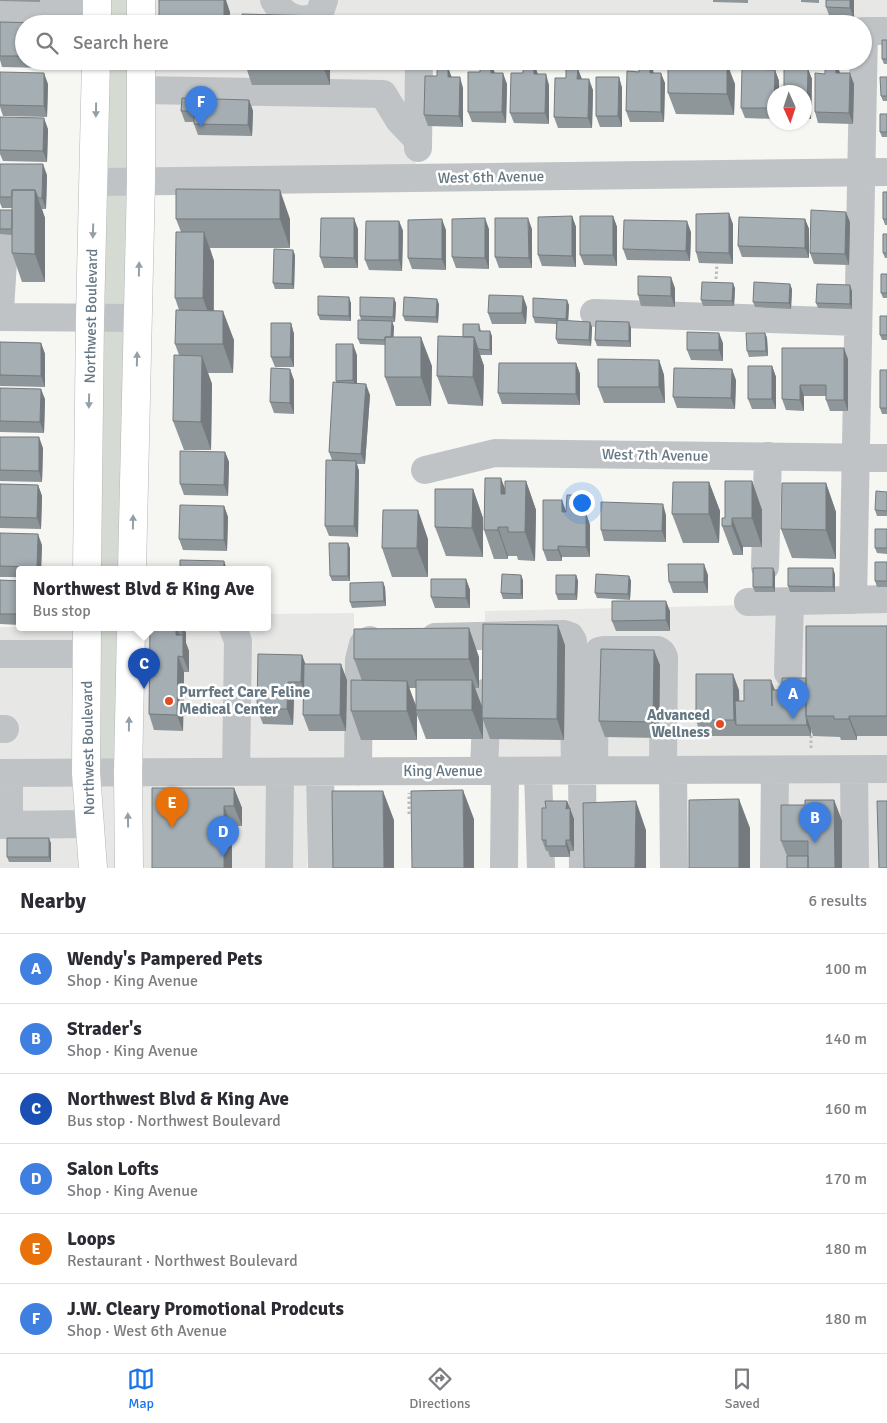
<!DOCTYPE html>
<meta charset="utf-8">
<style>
:root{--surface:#fff;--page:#f2f2f3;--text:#2b2b33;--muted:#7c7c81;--line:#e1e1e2;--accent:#1a73e8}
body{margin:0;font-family:Signika,sans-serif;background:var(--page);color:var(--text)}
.compass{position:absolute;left:767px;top:85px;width:45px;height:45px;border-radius:50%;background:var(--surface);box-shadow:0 1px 4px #0004;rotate:177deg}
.you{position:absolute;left:581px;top:502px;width:18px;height:18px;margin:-12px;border:4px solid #fff;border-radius:50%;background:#1a73e8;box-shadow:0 0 0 8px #1a73e833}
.badge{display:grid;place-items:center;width:32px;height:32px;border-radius:50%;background:var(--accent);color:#fff;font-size:16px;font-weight:700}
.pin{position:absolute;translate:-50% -41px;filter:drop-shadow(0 1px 2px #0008)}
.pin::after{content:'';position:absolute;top:26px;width:18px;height:15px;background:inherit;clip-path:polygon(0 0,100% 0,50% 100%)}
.popup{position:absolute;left:16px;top:566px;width:255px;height:65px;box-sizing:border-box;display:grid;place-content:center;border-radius:5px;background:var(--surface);filter:drop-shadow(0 1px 4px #0005);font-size:16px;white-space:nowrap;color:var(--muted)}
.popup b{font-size:19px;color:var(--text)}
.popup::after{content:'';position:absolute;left:50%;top:100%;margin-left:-10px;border:10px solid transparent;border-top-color:var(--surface)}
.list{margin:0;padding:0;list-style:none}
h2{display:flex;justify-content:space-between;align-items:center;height:65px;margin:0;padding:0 20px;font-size:21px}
h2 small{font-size:16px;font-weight:400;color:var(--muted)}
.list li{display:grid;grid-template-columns:32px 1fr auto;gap:15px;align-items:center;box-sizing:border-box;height:70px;padding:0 20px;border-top:1px solid var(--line)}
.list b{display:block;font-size:19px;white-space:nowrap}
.list p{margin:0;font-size:16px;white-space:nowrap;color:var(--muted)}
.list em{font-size:16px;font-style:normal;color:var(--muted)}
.icon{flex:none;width:28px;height:28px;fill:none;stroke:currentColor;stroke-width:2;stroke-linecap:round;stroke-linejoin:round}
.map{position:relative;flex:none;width:887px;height:868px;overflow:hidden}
.search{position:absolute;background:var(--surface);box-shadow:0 1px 4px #0004;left:15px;right:15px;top:15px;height:55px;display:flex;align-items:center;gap:12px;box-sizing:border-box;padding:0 18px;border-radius:28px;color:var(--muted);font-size:19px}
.sheet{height:485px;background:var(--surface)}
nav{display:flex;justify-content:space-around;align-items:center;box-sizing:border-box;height:70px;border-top:1px solid var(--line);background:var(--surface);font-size:14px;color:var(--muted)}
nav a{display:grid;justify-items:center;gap:2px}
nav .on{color:var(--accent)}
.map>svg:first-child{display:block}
</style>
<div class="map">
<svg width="887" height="868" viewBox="0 0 887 868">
<rect width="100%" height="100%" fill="#f6f6f2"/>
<path fill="#e7e7e6" d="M0,0H887V30L863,24H115Z
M116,61H419L415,184L118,178Z
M887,602V868H785L786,774L484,770L485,611Z
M354,613V771L307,770V868H0V627L268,628V614Z"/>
<path fill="#d5dbd2" d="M97,0H141V24H97Z
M96,61H141L132,570H87Z
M87,628H131L128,772L86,773Z"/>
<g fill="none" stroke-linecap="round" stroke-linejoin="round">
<g stroke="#b2b7ba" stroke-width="29">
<path id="major" d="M97,24V0
M141,24V0
M87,570L90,318L96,61
M132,570L141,181V61
M87,628L86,773L93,868
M129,868L128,772L131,628"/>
</g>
<path stroke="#b9bcbe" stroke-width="3" stroke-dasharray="2.5 2.5" stroke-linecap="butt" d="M716,279L717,264
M811,748V726
M409,814V793"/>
<path stroke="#bfc3c6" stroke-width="28" d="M274,0C283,17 302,25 319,15L324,0
M0,12L97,14
M863,31H887
M141,90L383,94L399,120L418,140
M418,148L419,61
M95,182L887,172
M0,310L4,245
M594,313L858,322
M0,317L138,318
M425,470L495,453L887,458
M765,567L768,456
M853,600L864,31
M748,602L887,599
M233,628L238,641L236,772
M435,637L564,634L570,636L573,641L575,771
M0,654H87
M788,673L790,601
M0,729H5
M673,770L674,868
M854,770L855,868
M484,771L487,692
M538,771L541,868
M582,771L583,868
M594,771L595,664L599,651L604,650H658L662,653L664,657L663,770
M320,772L322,868
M358,772L359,660L363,644L370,640
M0,773L887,769
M9,773V825
M0,825L90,824
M279,868L280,772
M504,868L505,771
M774,868L775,770"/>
<use href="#major" stroke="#fff" stroke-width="28"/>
</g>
<path fill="#8e969a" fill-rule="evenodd" d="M0,0H40V2L0,1Z
M713,0H748V3L713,2Z
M801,0H819V3L801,2Z
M854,0V19L830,18L826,7Z
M0,22L24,24V61H47V68L2,67L0,60Z
M887,40V64H884L882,59Z
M244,61H330V85H252Z
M602,61H620V64H603Z
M688,61H723V63L735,84L734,115L676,114L668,93L688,62Z
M827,61H856V62Z
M836,62L840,73L854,84L853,124L818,123L815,112L825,74Z
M491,63L495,73L507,84L506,123L472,122L468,112L480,72Z
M534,64L538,74L549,85V124L514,123L510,113L523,73Z
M578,69L581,79L593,90L592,128H558L554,117L566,78Z
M808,69L812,79L811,119H804V92Z
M775,70L779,81V92H774V119L745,118L741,108Z
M0,72L48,84L47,117L3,116L0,107Z
M654,73L665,83L664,122H630L626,111Z
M452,77L463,88V127L428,126L424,115Z
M619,77L622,88V127H600L596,116Z
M887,77V101H883L881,96Z
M249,100L253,111L252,136L198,135L194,124V122H185L181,111Z
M887,114V137H882L880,132Z
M0,117L48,129L47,162L3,161L0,154Z
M0,164L47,175L46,209H42L45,218V282H22L12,253V235L0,234V210H12V208H2L0,203Z
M887,192V225H885L883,219Z
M572,216L576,227V267L542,266L538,255Z
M613,216L617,227V266L584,265L580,255Z
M176,219H290V248H210L214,261V310L234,340L233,373H208L212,384L211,450H184L173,421L179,355L175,344L179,310L175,298L181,232Z
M805,219L809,229V258L742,257L738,246Z
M399,221L403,231L402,271L369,270L365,260Z
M850,222L849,265L814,264L810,253Z
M733,224V264L699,263L696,252Z
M358,229V268H324L320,257Z
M489,229V269L456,268L452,257Z
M532,229V268H499L495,257Z
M446,230V270L412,269L408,258Z
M691,232L690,261L627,260L623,249Z
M887,234V258H885L883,253Z
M295,255L294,289H275L273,283Z
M887,274V298H883L881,293Z
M675,288V307L641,306L638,295Z
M735,288L734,306H703L701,300Z
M792,289L791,309L755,307L753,302Z
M852,291V309L818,308L816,303Z
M351,303V321L320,320L318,315Z
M396,303L395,322H392L394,327L393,337L432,366L431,406H396L385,377V345L360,344L358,339L361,320L360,316Z
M439,304L438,323L405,321L403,316Z
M569,305L568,321L590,322L592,327L591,346L558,344L556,339V324L535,323L533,317Z
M527,307L526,324H492L488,313Z
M887,316V340H882L880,335Z
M291,323L294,334V367H275L271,357Z
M479,324L481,331L492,336V355H480L484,366L483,406L448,404L437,376L463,337Z
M631,328V347L597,346L595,340Z
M765,333L767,338L768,356L749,357L747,351Z
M0,342L41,343L45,354V387L0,386Z
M723,343V361L691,360L687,350Z
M782,348L848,359V411H830L826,400V396H804V411L786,410L782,399Z
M357,355V384L370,395L365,464H357L359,471L358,537L329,536L325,526L332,460L329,452L336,383V381Z
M659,360L664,375L665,403H604L598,387Z
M576,363L580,374V405L502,404L498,393Z
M772,366L776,377V409H752L748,399Z
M887,370V414H882L880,408Z
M294,380V414L274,413L270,402Z
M736,380L735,409L677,408L673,397Z
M0,388L45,399L44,433L0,432Z
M0,437L43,448L42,482L0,481Z
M225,452L229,462L228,496L184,495L180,484Z
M526,481L536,510L535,561L518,560L517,556H508V559H494L484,530L505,489Z
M752,481L762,510V547H743V555H733L722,526L725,518Z
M709,482L720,511L719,543H683L672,514Z
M826,483L836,512V559L792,558L781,529Z
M0,484L38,485L42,496L41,529L0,528Z
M473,489L483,518V557L446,556L435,527Z
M887,492V516H877L875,510Z
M224,506L228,517L227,551L183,550L179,539Z
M587,506V516L590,525V557H562V561H547L543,550L566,512Z
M666,515V542L604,541L601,530Z
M887,529V554L877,553L875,548Z
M0,533L42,545L41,570H20V577H0Z
M428,539V577H392L382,548Z
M350,548V581H332L330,576Z
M887,562V587H877L875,581Z
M773,568L775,573V592H755L753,587Z
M835,574V592H790L788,586Z
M576,575L578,581L577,600H558L556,594Z
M708,575V593H673L669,582Z
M629,576L631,581L630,600L597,598L595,593Z
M466,579L470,590V608H435L431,597Z
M0,580L20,581V625L0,624Z
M523,580V599H503L501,593Z
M385,587L386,606L352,608L350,602Z
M670,611V631H616L612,621Z
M887,626V736H857V740H841L840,737L813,736L811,729V736H701L696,720L739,690V701H744L774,690H782L806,678Z
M150,628H184L186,633V643L189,651V672H184L183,731L154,730L149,714Z
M565,645L564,740L490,739L483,720V739H426L417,715V740H361L351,711L362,681L354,659L479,657V688H475L482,708ZM409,688H416V705Z
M302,655L305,664L347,680L346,731H309L303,715V698H294L293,725L263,724L257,709Z
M660,665L659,738L605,737L599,721Z
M234,788L242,808V826H232L152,868Z
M834,800L842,821V868L787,856L781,841L805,805Z
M567,801L574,819V851H570V857H550L548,851H546L542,840L546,808Z
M51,843V862H9L7,857Z"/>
<path fill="#747a7d" d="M224,0H226L230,12V24H224Z
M850,0H854V19L850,8Z
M320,16L323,24H320Z
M321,61H330V85Z
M650,62L654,73H650Z
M836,62L840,73H836Z
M491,63L495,74L491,73Z
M727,63L735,84L734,115L727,94Z
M534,64L538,75L534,74Z
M448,67L452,78L448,77Z
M578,69L582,79H577Z
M808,69L812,79L811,119L807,108Z
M775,70L779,81V92H775Z
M44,73L48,84L47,117L44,106Z
M503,73L507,84L506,123L502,112Z
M661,73L665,83L664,122L661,112Z
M850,73L854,84L853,124L849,113Z
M546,74L549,85V124L545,113Z
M460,77L463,88V127L459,116Z
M619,77L622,88V127L618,116Z
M589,79L593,90L592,128L588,118Z
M249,100L253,111L252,136L248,125Z
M44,118L48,129L47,162L43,151Z
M43,164L47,175L46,209L42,198Z
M35,190L45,218V282L35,254Z
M280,190L290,219V248L280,219Z
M846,212L850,222L849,265L845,254Z
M729,213L733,224V264L729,253Z
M572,216L576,227V267L572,256Z
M613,216L617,227V266L613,255Z
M354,218L358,229V268L354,258Z
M485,218L489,229V269L485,258Z
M528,218L532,229V268L529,258Z
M442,219L446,230V270L442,259Z
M805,219L809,229V258L805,248Z
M399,221L403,231L402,271L399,260Z
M687,221L691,232L690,261L686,251Z
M204,232L214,261L213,327L203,298Z
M293,250L295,255L294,289L292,284Z
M671,277L675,288V307L671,296Z
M733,283L735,288L734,306L732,301Z
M790,284L792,289L791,309L789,303Z
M850,285L852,291V309L850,304Z
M523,296L527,307L526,324L522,313Z
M349,297L351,303V321L349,316Z
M394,298L396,303L395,322L393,317Z
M437,299L439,304L438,323L436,317Z
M567,300L569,305L568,324L566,319Z
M223,311L234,340L233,373L223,344Z
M392,321L394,327L393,346L391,340Z
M590,322L592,327L591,346L589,340Z
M629,322L631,328V347L629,341Z
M291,323L294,334V367L290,357Z
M490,331L492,336V355L490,350Z
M719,333L723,343V361L719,350Z
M765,333L767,338L768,356L766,351Z
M421,337L432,366L431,406L421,377Z
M474,337L484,366L483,406L473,377Z
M41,343L45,354V387L41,376Z
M353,344L357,355V391L353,380Z
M844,348L848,359V411L844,400Z
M202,356L212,384L211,450L201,422Z
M659,360L664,375L665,403L659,387Z
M576,363L580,374V405L576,394Z
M772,366L776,377V409L772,399Z
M290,369L294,380V414L290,403Z
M732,369L736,380L735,409L731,398Z
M366,384L370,395L365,464L361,454Z
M800,385L804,396V411L800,400Z
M41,389L45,399L44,433L40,422Z
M39,437L43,448L42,482L39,471Z
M225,452L229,462L228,496L224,485Z
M356,461L359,471L358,537L354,526Z
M501,478L512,507L501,494Z
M526,481L536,510L535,561L525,532Z
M752,481L762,510V547L752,518Z
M709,482L720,511L719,543L709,514Z
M826,483L836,512V559L826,530Z
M38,485L42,496L41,529L37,518Z
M473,489L483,518V557L472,528Z
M583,495L587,506V516L590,525V557L586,547L583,514Z
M562,500L566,511V522L562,512Z
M663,504L666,515V542L662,531Z
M224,506L228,517L227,551L224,540Z
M418,510L428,539V577L417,548Z
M732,518L743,547V555L732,526Z
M498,527L508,556V559L498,530Z
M38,534L42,545L41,570H38L37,567Z
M348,543L350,548V581L348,576Z
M558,546L562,557V561L558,550Z
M224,561L227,570H224Z
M704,564L708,575V593L704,582Z
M773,568L775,573V592L773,587Z
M833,568L835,574V592L833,587Z
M521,575L523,580V599L521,594Z
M576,575L578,581L577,600L575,594Z
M629,576L631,581L630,600L628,594Z
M466,579L470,590V608L466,598Z
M383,582L385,587L386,606L384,601Z
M666,601L670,611V631L666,620Z
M558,625L565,645L564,740L557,719Z
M177,628L182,643L176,635Z
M181,628H184L186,633V643Z
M469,628L479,657V688L469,659Z
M183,635L189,651V672L183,657Z
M654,650L660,665L659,738L653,722Z
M302,655L308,671L307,698L301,682Z
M178,656L184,672L183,731L177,715Z
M341,664L347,680L346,731L340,715Z
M733,674L739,690L740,725H736L734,720Z
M472,680L483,709L482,718L483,720V739L472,710Z
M771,680L775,690L772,706Z
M407,681L417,710H416L417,715V740L407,711Z
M288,682L294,698L293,725L287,709Z
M849,716L857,736V740L849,719Z
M807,718L811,729V736L807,725Z
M234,788L242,808V826L234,806Z
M463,790L474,819V868H464Z
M383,791L394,820V868H384Z
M739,799L750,828V868H739Z
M834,800L842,821V868H835Z
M567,801L574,819V851L570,840L566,809Z
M636,801L646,830V868H635Z
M224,806L232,826V868H224Z
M49,838L51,843V862L49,857Z
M566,840L570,851V857L566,846Z"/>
<path fill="#a5aeb3" stroke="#747a7d" d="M159,0H224V24H159Z
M826,0H850V8L826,7Z
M242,14L320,16V24H242Z
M0,22L43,23V24H24V56H0Z
M882,40H887V59H882Z
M639,62H650V73H661V112L626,111L627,71L639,72Z
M668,62L727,63V94L668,93Z
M825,62H836V73H850L849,113L815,112V73L825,74Z
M480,63H491V73H503L502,112H468V72H480Z
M523,64H534V74H546L545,113H510L511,73H523Z
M437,67H448V77H460L459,116L424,115L425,76H437Z
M566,68L578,69L577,79H589L588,118L554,117L555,78H566Z
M784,68L808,69L807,108H804V92H784Z
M742,69L775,70L774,108H741Z
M0,72L44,73V106L0,105Z
M596,77H619L618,116H596Z
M880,77H887V96H881Z
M182,98L249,100L248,125L194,124V111H181Z
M880,114H887V132H880Z
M0,117L44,118L43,151L0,150Z
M0,164H43L42,198H38L35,190H12V197H0Z
M176,189L280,190V219H176Z
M12,190H35V254L12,253Z
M883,192H887V219H883Z
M0,210H12V229H0Z
M811,210L846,212L845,254L810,253Z
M729,213V253L696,252V214Z
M572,216V256L538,255V217Z
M580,216H613V255H580Z
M739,217L805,219V248L738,246Z
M321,218H354V258L320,257Z
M485,218V258L452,257V219Z
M495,218H528L529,258L495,257Z
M442,219V259L408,258V220Z
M624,220L687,221L686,251L623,249Z
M366,221H399V260H365Z
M176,232H204L203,298H175Z
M883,234H887V253H883Z
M274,249L293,250L292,284L273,283Z
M881,274H887V293H881Z
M638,276L671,277V296L638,295Z
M702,282L733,283L732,301L701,300Z
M754,282L790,284L789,303L753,302Z
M817,284L850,285V304L816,303Z
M489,295L523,296L522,313H488Z
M318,296L349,297V316L318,315Z
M360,297L394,298L393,317L360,316Z
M404,297L437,299L436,317L403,316Z
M533,298L567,300L566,319L533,317Z
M176,310L223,311V344H175Z
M880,316H887V335H880Z
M358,320L392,321L391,337H385V340L358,339Z
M557,320L590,322L589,340L556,339Z
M596,321L629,322V341L595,340Z
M271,323H291L290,357H271Z
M463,324H479V331H490V350L478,349L474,337H463Z
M687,332L719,333V350H687Z
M746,333H765L766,351H747Z
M438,336L474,337L473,377L437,376Z
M385,337H421V377H385Z
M0,342L41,343V376L0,375Z
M336,344H353V380L336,381Z
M782,348H844V400H826V385H800V400L782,399Z
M174,355L202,356L201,422L173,421Z
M598,359L659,360V387H598Z
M499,363H576V394L498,393Z
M748,366H772V399H748Z
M271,368L290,369V403L270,402Z
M674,368L732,369L731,398L673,397Z
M880,370H887V408H880Z
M333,382L366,384L361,454L329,452Z
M0,388L41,389L40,422L0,421Z
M0,437H39V471L0,470Z
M180,451L225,452L224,485L180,484Z
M326,460L356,461L354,526H325Z
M485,478H501V494H505V481H526L525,532H508V527H498V530H484Z
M725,481H752V518H732V526H722V518H725Z
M673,482H709V514H672Z
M782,483H826V530L781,529Z
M0,484L38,485L37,518L0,517Z
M435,489H473L472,528L435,527Z
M876,491L887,492V511L875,510Z
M567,495H583V514H586V547L558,546V550H543V500H562V512H566Z
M601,502L663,504L662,531L601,530Z
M180,505L224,506V540L179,539Z
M383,510H418L417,548H382Z
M875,529H887V548H875Z
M0,533L38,534L37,567L0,566Z
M329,543H348V576H330Z
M180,560L224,561V570H180Z
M875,562H887V581H875Z
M668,564H704V582H669Z
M753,568H773V587H753Z
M788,568H833V587L788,586Z
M502,574L521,575V594L501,593Z
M596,574L629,576L628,594L595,593Z
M556,575H576L575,594H556Z
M431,579H466V598L431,597Z
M0,580L20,581V614H0Z
M383,582L384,601L350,602V583Z
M612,601H666V620L612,621Z
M483,624L558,625L557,719L482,718Z
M806,626H887V716H849V719H834V716H806Z
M150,628H176V635H183V657L178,656L177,715L149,714Z
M469,628V659H354V629Z
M601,649L654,650L653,722L599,721Z
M258,654L302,655L301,682H288L287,709H257Z
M304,664H341L340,715H303Z
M696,674H733L734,720H696Z
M782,678H806V716L807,725H736L735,701H744V680H771L772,706V690H782Z
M351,680L407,681V711H351Z
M416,680H472V710H416Z
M152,788H234V806H224V868H152Z
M463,790L464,868H412L411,791Z
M332,791H383L384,868H333Z
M739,799V868H689V800Z
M805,800H834L835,868H808V841H781V805H805Z
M545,801H567L566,809L570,808V840H566V846H546V840H542V808H546Z
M636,801L635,868H584L583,803Z
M877,801H887V868H879Z
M7,838H49V857H7Z
M787,856H808V868H787Z"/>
<defs><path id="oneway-solid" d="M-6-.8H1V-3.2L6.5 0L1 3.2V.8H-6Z" transform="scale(1.25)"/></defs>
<g fill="#93a0a8">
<use href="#oneway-solid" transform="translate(96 110) rotate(91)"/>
<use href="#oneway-solid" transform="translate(93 231) rotate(92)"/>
<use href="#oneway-solid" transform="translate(139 269) rotate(-89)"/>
<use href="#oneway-solid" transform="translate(137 359) rotate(-89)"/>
<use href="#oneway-solid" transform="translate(89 401) rotate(91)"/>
<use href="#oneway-solid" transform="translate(133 522) rotate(-89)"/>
<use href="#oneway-solid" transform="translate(129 724) rotate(-89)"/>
<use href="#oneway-solid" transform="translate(128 820) rotate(-91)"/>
</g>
<g fill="#e24a26" stroke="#fff" stroke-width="2">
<circle cx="169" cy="701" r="5"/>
<circle cx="720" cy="724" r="5"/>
</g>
<g text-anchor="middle" stroke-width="5" stroke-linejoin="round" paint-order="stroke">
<g font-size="15" fill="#657783" stroke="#fff">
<text transform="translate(491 177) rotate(-1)" y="5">West 6th Avenue</text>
<text transform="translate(91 316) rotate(-89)" y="5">Northwest Boulevard</text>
<text transform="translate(655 455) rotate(1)" y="5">West 7th Avenue</text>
<text transform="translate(88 748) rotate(-91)" y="5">Northwest Boulevard</text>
<text x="443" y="776">King Avenue</text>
</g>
<g font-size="15" font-weight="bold" fill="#657783" stroke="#fff" text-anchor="start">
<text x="179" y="697">Purrfect Care Feline<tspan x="179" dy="17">Medical Center</tspan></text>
<text x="710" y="720" text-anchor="end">Advanced<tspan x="710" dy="17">Wellness</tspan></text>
</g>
</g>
</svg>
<svg class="compass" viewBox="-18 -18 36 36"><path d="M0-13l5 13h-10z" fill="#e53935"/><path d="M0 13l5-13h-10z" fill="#7c7c81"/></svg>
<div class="you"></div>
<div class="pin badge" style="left:793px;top:719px;background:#3f7fe0">A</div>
<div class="pin badge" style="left:815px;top:843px;background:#3f7fe0">B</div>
<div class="pin badge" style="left:144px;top:689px;background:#1a4fb4">C</div>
<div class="popup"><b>Northwest Blvd &amp; King Ave</b>Bus stop</div>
<div class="pin badge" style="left:223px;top:857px;background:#3f7fe0">D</div>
<div class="pin badge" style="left:172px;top:828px;background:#e8710a">E</div>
<div class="pin badge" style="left:201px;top:127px;background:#3f7fe0">F</div>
<div class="search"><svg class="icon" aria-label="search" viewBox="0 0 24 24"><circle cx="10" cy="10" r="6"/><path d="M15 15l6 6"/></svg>Search here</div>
</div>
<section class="sheet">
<h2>Nearby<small>6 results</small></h2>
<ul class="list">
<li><span class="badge" style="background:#3f7fe0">A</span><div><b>Wendy's Pampered Pets</b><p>Shop · King Avenue</p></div><em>100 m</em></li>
<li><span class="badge" style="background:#3f7fe0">B</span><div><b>Strader's</b><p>Shop · King Avenue</p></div><em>140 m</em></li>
<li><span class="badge" style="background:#1a4fb4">C</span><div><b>Northwest Blvd &amp; King Ave</b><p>Bus stop · Northwest Boulevard</p></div><em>160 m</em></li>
<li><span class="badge" style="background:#3f7fe0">D</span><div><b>Salon Lofts</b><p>Shop · King Avenue</p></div><em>170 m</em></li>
<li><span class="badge" style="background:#e8710a">E</span><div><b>Loops</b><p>Restaurant · Northwest Boulevard</p></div><em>180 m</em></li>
<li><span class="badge" style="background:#3f7fe0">F</span><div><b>J.W. Cleary Promotional Prodcuts</b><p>Shop · West 6th Avenue</p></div><em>180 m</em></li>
</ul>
</section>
<nav>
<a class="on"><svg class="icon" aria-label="map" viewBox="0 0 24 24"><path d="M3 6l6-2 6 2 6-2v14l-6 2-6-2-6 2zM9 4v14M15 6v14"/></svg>Map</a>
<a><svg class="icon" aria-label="directions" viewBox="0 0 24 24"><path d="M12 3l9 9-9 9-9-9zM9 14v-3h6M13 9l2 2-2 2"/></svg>Directions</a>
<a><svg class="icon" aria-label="saved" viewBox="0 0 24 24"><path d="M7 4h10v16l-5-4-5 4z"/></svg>Saved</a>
</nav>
